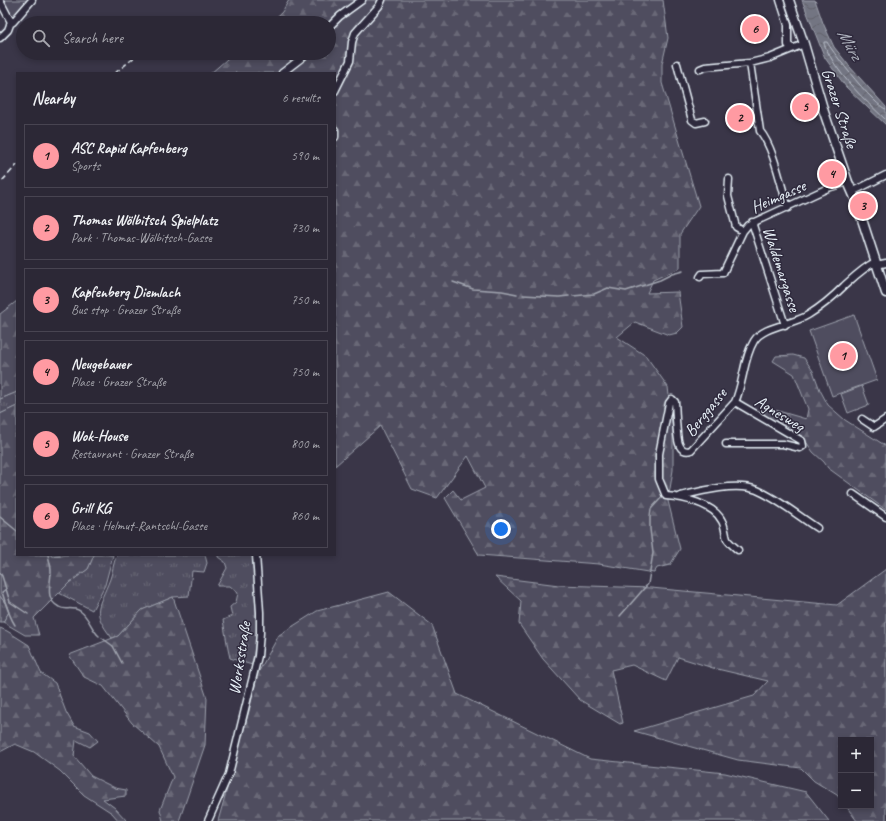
<!DOCTYPE html>
<meta charset="utf-8">
<style>
:root{--surface:#2c2836;--page:#383442;--text:#f1f3f6;--muted:#a6a6ad;--line:#484451;--accent:#ff9aa2}
body{margin:0;font-family:Caveat,sans-serif;background:var(--page);color:var(--text)}
.controls{position:absolute;right:12px;bottom:12px;display:grid;overflow:hidden;border-radius:0px;box-shadow:0 2px 6px #0003}
.controls button{width:36px;height:36px;display:grid;place-items:center;padding:0;border:0;border-bottom:1px solid var(--line);background:var(--surface);color:var(--text);font:20px sans-serif}
.you{position:absolute;left:501px;top:529px;width:14px;height:14px;margin:-10px;border:3px solid #fff;border-radius:50%;background:#1a73e8;box-shadow:0 0 0 6px #1a73e833}
.badge{display:grid;place-items:center;width:26px;height:26px;border-radius:50%;background:var(--accent);color:#111;font-size:13px;font-weight:700}
.pin{position:absolute;translate:-50% -50%;border:2px solid #fff;box-shadow:0 1px 4px #0006}
.list{margin:0;padding:0;list-style:none}
h2{display:flex;justify-content:space-between;align-items:center;height:52px;margin:0;padding:0 16px;font-size:17px}
h2 small{font-size:13px;font-weight:400;color:var(--muted)}
.list li{display:grid;grid-template-columns:26px 1fr auto;gap:12px;align-items:center;box-sizing:border-box;height:64px;margin:0 8px 8px;padding:0 8px;border:1px solid var(--line);border-radius:0px}
.list b{display:block;font-size:15px;white-space:nowrap}
.list p{margin:0;font-size:13px;white-space:nowrap;color:var(--muted)}
.list em{font-size:13px;font-style:normal;color:var(--muted)}
.icon{flex:none;width:22px;height:22px;fill:none;stroke:currentColor;stroke-width:2;stroke-linecap:round;stroke-linejoin:round}
.map{position:relative;flex:none;width:886px;height:821px;overflow:hidden}
.search{position:absolute;background:var(--surface);box-shadow:0 2px 6px #0003;left:16px;top:16px;width:320px;height:44px;display:flex;align-items:center;gap:10px;box-sizing:border-box;padding:0 14px;border-radius:22px;color:var(--muted);font-size:15px}
.panel{position:absolute;background:var(--surface);box-shadow:0 2px 6px #0003;left:16px;top:72px;width:320px;height:484px;border-radius:0px}
.map>svg:first-child{display:block}
</style>
<div class="map">
<svg width="886" height="821" viewBox="0 0 886 821">
<defs>
<pattern id="grass-tufts" width="24" height="20" patternUnits="userSpaceOnUse"><rect width="24" height="20" fill="#504e5f"/><path d="M3 7l-1-3M5 7V3M7 7l1-3M15 17l-1-3M17 17v-4M19 17l1-3" fill="none" stroke="#696877"/></pattern>
<pattern id="forest-firs" width="22" height="20" patternUnits="userSpaceOnUse"><rect width="22" height="20" fill="#504e5f"/><path d="M5 1l3.5 6h-7zM16 11l3.5 6h-7z" fill="#696877"/></pattern>
<pattern id="water-waves" width="16" height="10" patternUnits="userSpaceOnUse"><rect width="16" height="10" fill="#737482"/><path d="M0 5q4-4 8 0t8 0" fill="none" stroke="#5f6069"/></pattern>
</defs>
<rect width="100%" height="100%" fill="#3a3648"/>
<filter id="ink" filterUnits="userSpaceOnUse"><feTurbulence type="fractalNoise" baseFrequency=".025" numOctaves="2"/><feDisplacementMap in="SourceGraphic" scale="8" xChannelSelector="R" yChannelSelector="G"/><feConvolveMatrix kernelMatrix="1 2 1 2 8 2 1 2 1" color-interpolation-filters="sRGB"/></filter>
<g filter="url(#ink)">
<path fill="url(#grass-tufts)" stroke="#9ca0ac" d="M17,392V406L0,414V399Z
M94,555H113L105,585L92,610L59,593L70,582L88,569Z
M117,555H205L207,563L204,572L192,571L189,596L173,597L142,610L118,636L112,638C90,610 99,608 110,579C113,571 113,563 117,555Z
M218,555H254L257,633L252,665L230,658L228,649L223,620L232,616L230,607L236,602L238,593L230,586H217L227,568L225,562L218,557Z
M0,596L6,604L9,612L3,622H0Z"/>
<path fill="url(#forest-firs)" stroke="#9ca0ac" d="M289,0H663L668,38L662,64V83L699,206L680,234V268L653,280L647,293L678,292L683,327L677,333L669,335L635,322L617,337L646,356L668,387L673,431V470L668,501L680,549L670,565L657,568L654,573L599,564L479,555L445,498L453,490L461,500L485,488L468,456L437,498L412,489L380,426L335,466V73H211L234,53H329V23H270L282,12Z
M17,301V392L0,399V314Z
M793,355L804,358L813,371L820,390L828,405L845,420L886,446V510L828,468L824,462L813,452L805,440L763,414L768,408L806,419L808,409L794,374L773,361L776,356Z
M17,406V555H94L88,569L70,582L34,618L39,635H25L3,622L9,612L6,604L0,596V414Z
M886,569V821H857L846,806H871V740H841V800L837,795L814,781L801,768L738,760L634,731L754,696L768,681L713,668L678,657L666,681L632,665L611,670L623,723L620,724L580,700L543,659L519,624L521,601L495,577L559,585L651,588L837,605Z
M389,592L432,625L457,694L590,759L725,773L806,792L829,821H218L249,711L258,673L279,635L317,611Z
M173,597L207,698L205,745L179,821H163L160,810L173,777L159,747L132,723L103,686L84,677L69,655L118,636L142,610Z
M0,628L7,631L29,645L41,673L55,683L66,712L74,726L90,732L98,741L90,747L76,740L74,756L91,776L115,788L126,790V796L103,799L115,808L127,821H119L112,813L84,795L60,771L34,752L15,744L0,752Z"/>
<path fill="#504e5f" stroke="#9ca0ac" d="M3,0H30L13,19Z
M854,315L877,380L832,396L809,331Z
M862,386L869,405L848,413L841,394Z"/>
<path fill="url(#water-waves)" stroke="#a2a6b1" d="M802,0H815L823,23L834,47L850,67L886,107V125L846,87L825,58Z"/>
<g fill="none" stroke-linecap="round" stroke-linejoin="round">
<path stroke="#b9bfc9" stroke-width="1" d="M886,109C876,108 833,53 827,42H824V44C837,75 862,97 886,120"/>
<path stroke="#a2a6b1" stroke-width="1.5" d="M453,282L473,289L502,291L517,294
M523,295L559,297L569,296
M573,296L594,294L608,288L626,291L660,280L672,274L683,271
M0,517L17,531
M48,555C49,560 51,566 51,571C51,584 44,599 59,607C65,611 72,606 80,611C89,617 91,629 99,636
M51,555L52,556L60,555
M0,573L2,576L10,602L28,614
M6,589L2,592C6,604 8,614 15,625
M620,616L648,584L653,553L650,529V517L651,509L662,497
M102,638L113,646L122,663"/>
<g stroke="#e8f1f8" stroke-width="9">
<path id="minor" d="M780,0L788,25V45L792,48
M0,1L11,22L8,30L0,38
M10,24L13,22L32,0
M329,27L340,16L362,0
M750,63L760,131C774,148 781,186 788,208
M677,64L692,120L696,123L705,121
M700,69L705,67L750,63L770,58L804,44
M282,73L308,53
M335,91L350,61L352,42L355,33L379,6L382,0
M335,130V137
M729,179L728,196L736,227L743,231
M852,192L886,175
M752,222L785,325
M876,265L886,263
M700,277L702,274L723,273L743,231L748,225L828,188L848,182
M862,419L874,427L886,419
M726,444H783L800,448L803,446L802,441L735,402
M853,494L886,517
M681,496C701,491 736,482 757,490C778,499 797,515 817,528
M738,550C735,547 729,543 727,539C725,533 725,526 722,521C714,504 683,497 666,496L659,479V454L669,403L672,399L675,402C676,412 676,436 679,444C681,450 686,452 691,450L735,402C744,382 743,359 754,341C763,326 792,325 808,315C821,307 833,297 844,286C854,277 863,268 875,262
M208,821L229,774L258,656L260,633V612L256,555"/>
</g>
<g stroke="#e8f1f8" stroke-width="11">
<path id="major" d="M789,0L804,44L824,112L848,182L855,198L886,293"/>
</g>
<use href="#minor" stroke="#2f2a3d" stroke-width="6"/>
<use href="#major" stroke="#2f2a3d" stroke-width="8"/>
<path stroke="#e8f1f8" stroke-width="1.5" stroke-dasharray="6 3" stroke-linecap="butt" d="M115,73L140,53
M2,181L17,165"/>
</g>
</g>
<g text-anchor="middle" stroke-width="3" stroke-linejoin="round" paint-order="stroke">
<g font-size="17" fill="#e8f1f8" stroke="#2f2a3d">
<text transform="translate(840 108) rotate(72)" y="6">Grazer Straße</text>
<text transform="translate(778 196) rotate(-24)" y="6">Heimgasse</text>
<text transform="translate(782 269) rotate(72)" y="6">Waldemargasse</text>
<text transform="translate(705 412) rotate(-51)" y="6">Berggasse</text>
<text transform="translate(780 413) rotate(31)" y="6">Agnesweg</text>
<text transform="translate(239 658) rotate(-81)" y="6">Werksstraße</text>
</g>
<g font-size="18" font-style="italic" fill="#aeb2bd" stroke="#2f2a3d">
<text transform="translate(850 44) rotate(61)" y="6">Mürz</text>
</g>
</g>
</svg>
<div class="controls">
<button>+</button>
<button>−</button>
</div>
<div class="you"></div>
<div class="pin badge" style="left:843px;top:356px">1</div>
<div class="pin badge" style="left:740px;top:118px">2</div>
<div class="pin badge" style="left:863px;top:206px">3</div>
<div class="pin badge" style="left:832px;top:174px">4</div>
<div class="pin badge" style="left:805px;top:107px">5</div>
<div class="pin badge" style="left:755px;top:29px">6</div>
<div class="search"><svg class="icon" aria-label="search" viewBox="0 0 24 24"><circle cx="10" cy="10" r="6"/><path d="M15 15l6 6"/></svg>Search here</div>
<section class="panel">
<h2>Nearby<small>6 results</small></h2>
<ul class="list">
<li><span class="badge">1</span><div><b>ASC Rapid Kapfenberg</b><p>Sports</p></div><em>590 m</em></li>
<li><span class="badge">2</span><div><b>Thomas Wölbitsch Spielplatz</b><p>Park · Thomas-Wölbitsch-Gasse</p></div><em>730 m</em></li>
<li><span class="badge">3</span><div><b>Kapfenberg Diemlach</b><p>Bus stop · Grazer Straße</p></div><em>750 m</em></li>
<li><span class="badge">4</span><div><b>Neugebauer</b><p>Place · Grazer Straße</p></div><em>750 m</em></li>
<li><span class="badge">5</span><div><b>Wok-House</b><p>Restaurant · Grazer Straße</p></div><em>800 m</em></li>
<li><span class="badge">6</span><div><b>Grill KG</b><p>Place · Helmut-Rantschl-Gasse</p></div><em>860 m</em></li>
</ul>
</section>
</div>
